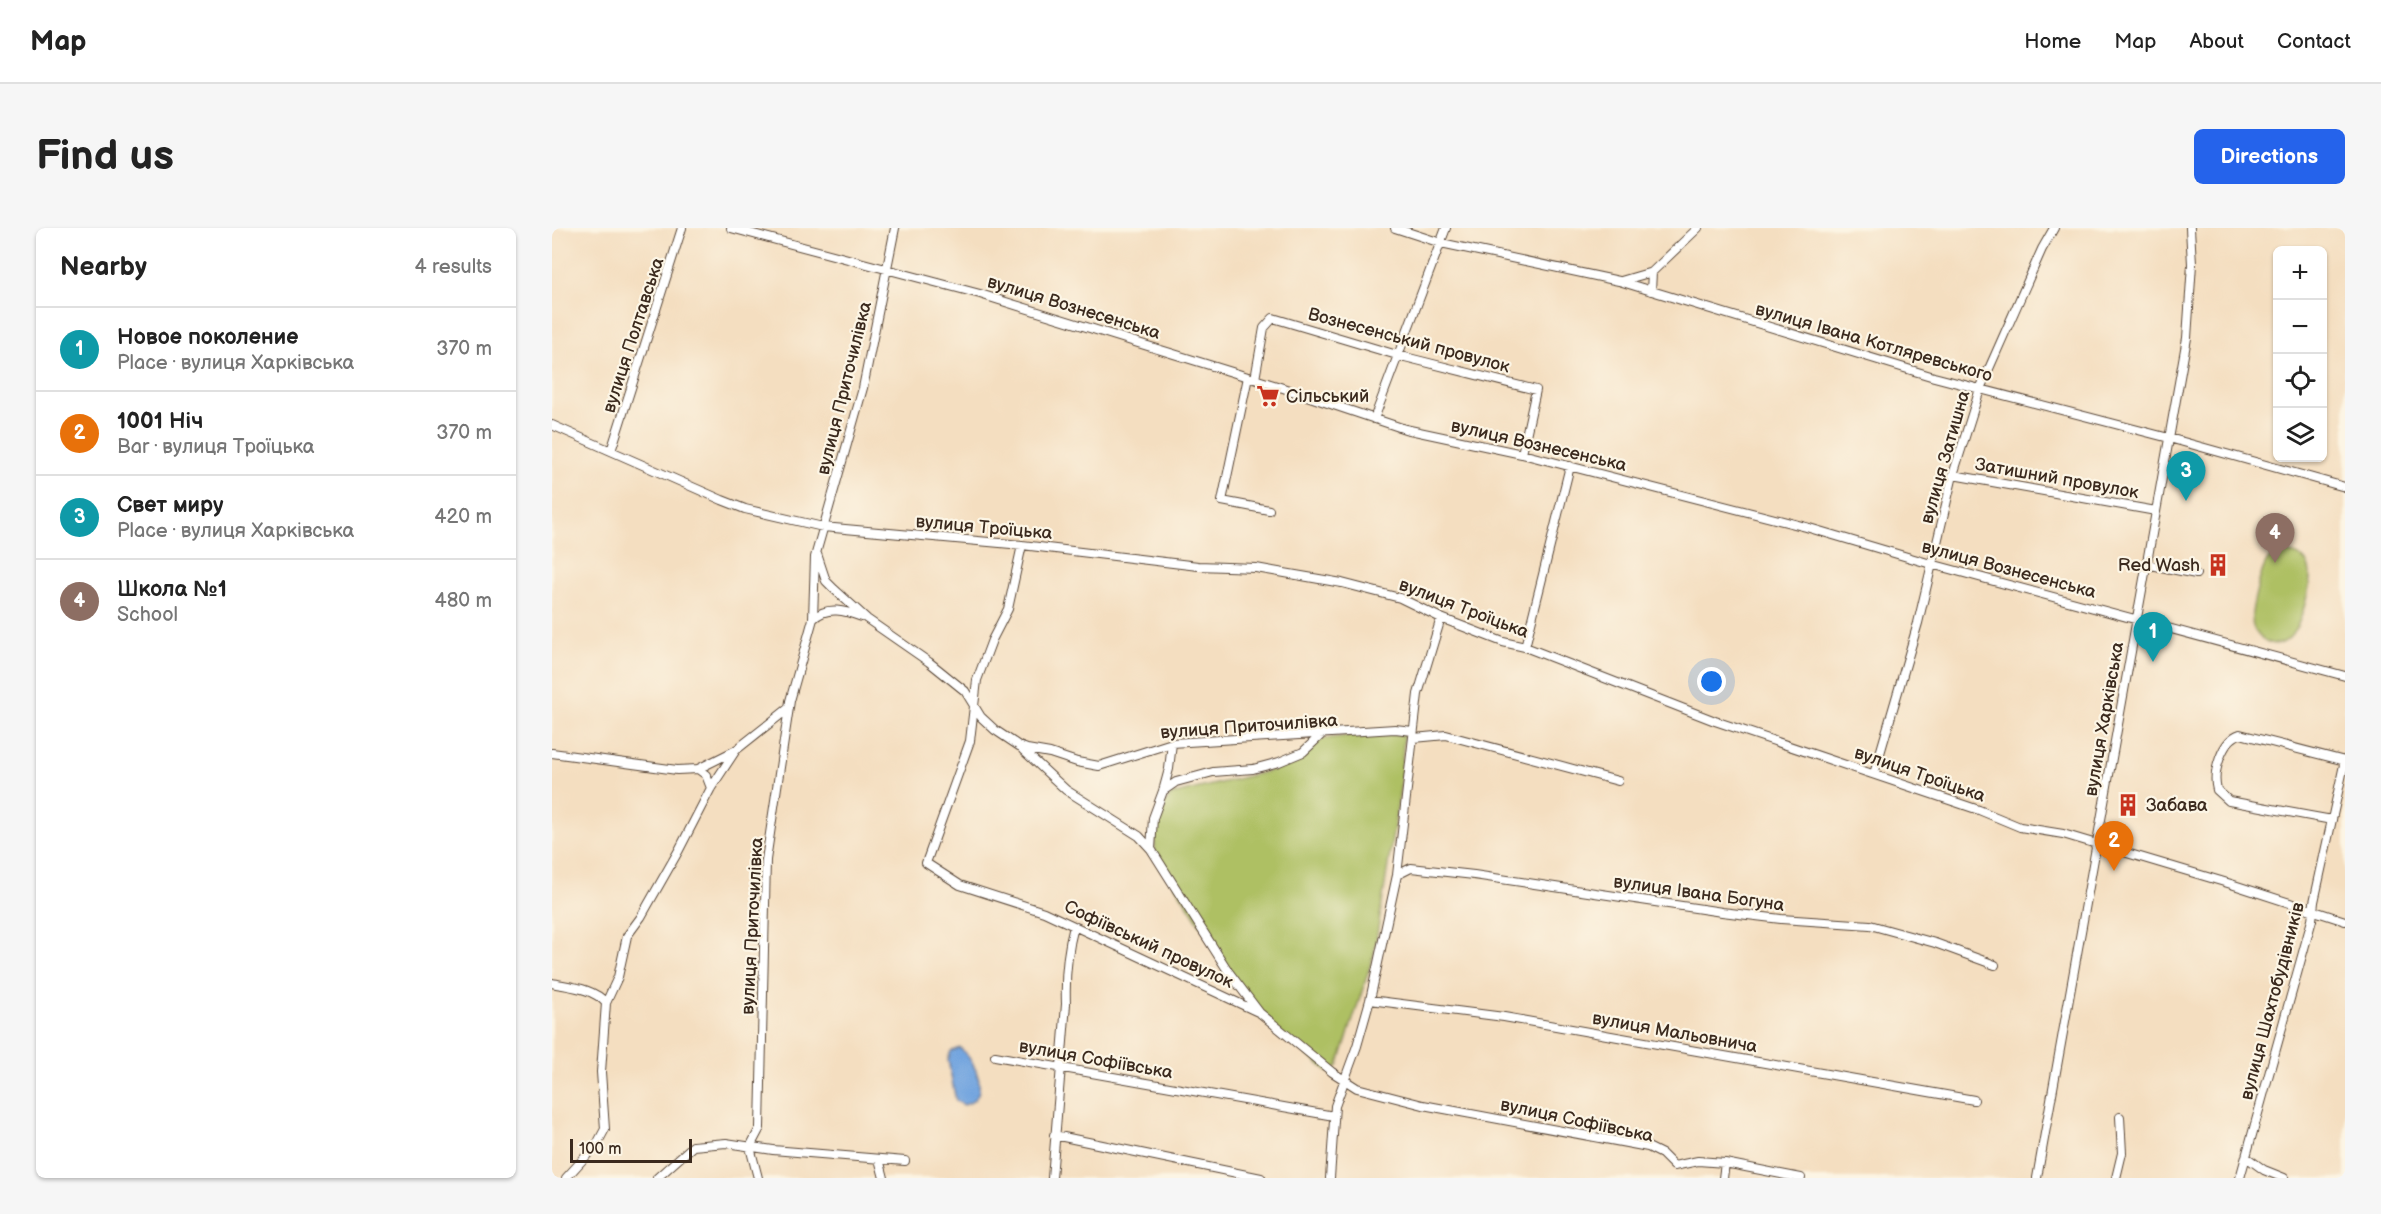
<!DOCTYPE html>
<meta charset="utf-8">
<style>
:root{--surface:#fff;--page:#f6f6f6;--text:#222;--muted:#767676;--line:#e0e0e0;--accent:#2563eb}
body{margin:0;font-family:"Balsamiq Sans",sans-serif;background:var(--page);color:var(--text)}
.controls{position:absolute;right:18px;top:18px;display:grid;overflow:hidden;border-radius:9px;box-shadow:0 2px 4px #0004}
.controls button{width:54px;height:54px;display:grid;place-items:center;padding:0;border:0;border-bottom:2px solid var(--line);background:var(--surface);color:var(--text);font:30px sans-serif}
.scale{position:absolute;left:18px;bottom:15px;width:122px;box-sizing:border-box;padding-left:6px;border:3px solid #3b2a1e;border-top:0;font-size:16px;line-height:21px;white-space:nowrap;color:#3b2a1e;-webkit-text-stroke:4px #fcf5e5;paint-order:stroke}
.you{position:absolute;left:1160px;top:454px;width:21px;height:21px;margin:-15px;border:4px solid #fff;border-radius:50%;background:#1a73e8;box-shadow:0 0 0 9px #1a73e833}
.badge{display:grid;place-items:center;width:39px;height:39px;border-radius:50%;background:var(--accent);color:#fff;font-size:20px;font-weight:700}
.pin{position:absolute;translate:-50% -50px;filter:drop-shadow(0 2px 3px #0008)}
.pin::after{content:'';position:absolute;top:32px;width:21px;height:18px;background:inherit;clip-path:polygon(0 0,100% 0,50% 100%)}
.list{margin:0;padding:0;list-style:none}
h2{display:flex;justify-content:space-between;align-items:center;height:78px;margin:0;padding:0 24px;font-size:26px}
h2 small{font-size:20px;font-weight:400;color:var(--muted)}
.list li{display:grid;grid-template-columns:39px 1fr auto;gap:18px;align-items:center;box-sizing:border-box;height:84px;padding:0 24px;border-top:2px solid var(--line)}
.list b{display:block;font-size:22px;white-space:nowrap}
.list p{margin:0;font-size:20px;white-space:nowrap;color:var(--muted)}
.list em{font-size:20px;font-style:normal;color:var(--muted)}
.icon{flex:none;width:33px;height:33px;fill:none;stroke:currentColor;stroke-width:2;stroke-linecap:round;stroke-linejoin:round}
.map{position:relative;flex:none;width:1793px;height:950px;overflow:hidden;border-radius:9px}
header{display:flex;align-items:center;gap:36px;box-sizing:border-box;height:84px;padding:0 30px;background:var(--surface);border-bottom:2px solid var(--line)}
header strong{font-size:28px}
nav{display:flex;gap:33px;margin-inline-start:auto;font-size:21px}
.intro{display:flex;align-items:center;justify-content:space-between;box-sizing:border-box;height:144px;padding:0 36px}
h1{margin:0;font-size:42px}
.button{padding:15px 27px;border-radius:9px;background:var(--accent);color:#fff;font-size:21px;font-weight:700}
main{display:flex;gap:36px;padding:0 36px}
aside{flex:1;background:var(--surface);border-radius:9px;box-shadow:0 2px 4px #0004}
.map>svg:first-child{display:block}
</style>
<header>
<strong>Map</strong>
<nav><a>Home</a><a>Map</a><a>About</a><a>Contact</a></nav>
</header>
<div class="intro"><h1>Find us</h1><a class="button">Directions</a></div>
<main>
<aside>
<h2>Nearby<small>4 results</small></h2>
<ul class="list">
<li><span class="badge" style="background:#0f9aa8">1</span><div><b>Новое поколение</b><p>Place · вулиця Харківська</p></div><em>370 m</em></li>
<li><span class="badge" style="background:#e8710a">2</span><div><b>1001 Ніч</b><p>Bar · вулиця Троїцька</p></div><em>370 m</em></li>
<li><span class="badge" style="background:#0f9aa8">3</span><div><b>Свет миру</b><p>Place · вулиця Харківська</p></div><em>420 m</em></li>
<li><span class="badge" style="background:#8d6e63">4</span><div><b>Школа №1</b><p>School</p></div><em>480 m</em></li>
</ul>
</aside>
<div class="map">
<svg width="1793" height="950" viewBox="0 0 1793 950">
<rect width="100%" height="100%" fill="#fcf5e5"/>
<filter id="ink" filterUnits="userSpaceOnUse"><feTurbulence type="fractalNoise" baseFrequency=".0167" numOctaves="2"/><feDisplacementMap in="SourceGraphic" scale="12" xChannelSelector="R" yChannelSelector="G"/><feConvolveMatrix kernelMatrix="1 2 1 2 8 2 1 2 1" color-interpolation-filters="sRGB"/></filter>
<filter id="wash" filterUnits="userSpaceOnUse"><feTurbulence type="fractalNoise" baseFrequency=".008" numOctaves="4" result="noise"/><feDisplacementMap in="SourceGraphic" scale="24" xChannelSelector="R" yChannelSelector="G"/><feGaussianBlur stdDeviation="1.35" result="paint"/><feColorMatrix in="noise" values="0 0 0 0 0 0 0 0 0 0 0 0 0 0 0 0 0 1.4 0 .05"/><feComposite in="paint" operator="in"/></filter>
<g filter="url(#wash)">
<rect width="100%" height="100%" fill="#f4dec0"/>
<path fill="#aec064" stroke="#747541" stroke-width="1.5" d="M1732,324C1766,327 1759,352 1753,376C1748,395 1736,430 1709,410C1704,406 1701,400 1700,394C1698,383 1709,341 1716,332C1721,327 1726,326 1732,324Z
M820,505L852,507L848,561L822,726L786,838L777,844L704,785L604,627C600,605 605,584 619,567L721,542L745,532L770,511Z"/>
<path fill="#73a5df" stroke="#57687e" stroke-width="1.5" d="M408,820C424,833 440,870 412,877L404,873L396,832L399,823Z"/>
</g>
<g filter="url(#ink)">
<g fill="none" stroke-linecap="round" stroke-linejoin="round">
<g stroke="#574536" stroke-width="10">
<path id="minor" d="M179,0L428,66L725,158L853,201L970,226L1254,299L1379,336L1793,448
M843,0L889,15L1067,53L1382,149L1617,210L1793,259
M1069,53L1100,44L1146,0
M1099,63L1100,44
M696,149L670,273L717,282
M703,151L712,100L721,90L845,127L984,162L970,226
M822,191L894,0
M0,197L170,272L193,281L271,299L470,317L646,338L704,340L790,355L848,370L889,390L951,414L973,419L1163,493L1427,582L1468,599L1511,606L1679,656L1793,693
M59,223L130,0
M1401,247L1604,283
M470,317L456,381L440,412L425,452L418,513L374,635L408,657L492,684L708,785L780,844L805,860L871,877L1096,919L1110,926L1122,938L1146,933L1173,935L1249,950
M265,326L274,353L282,361L315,391L377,434L413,463L429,489L443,502L467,518L475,521L498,525L525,534L547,538L620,515L843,501L861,503
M1594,336L1644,346
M261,391C275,377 294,383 310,389
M973,419L1018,238
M862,510L894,507L1066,553
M471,522L514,562L587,608L599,621
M0,525L125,542L146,541L184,522L237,480
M146,541L154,547L159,560
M1322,546L1366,395L1401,247L1428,161L1490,21L1502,0
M611,563L617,541L620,515
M1780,592L1677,573L1665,562C1660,545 1670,512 1688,506L1793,533
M845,647L859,640L922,647L1170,684L1229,691L1318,697L1383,715L1443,737
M0,755C19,759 41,760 54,775
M818,772L952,789L1422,872
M707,784L676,743L599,621L601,590L611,563L624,554L661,544L701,541L727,534L751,524L769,507
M443,828L782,888
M502,907L709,950
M198,919L208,900L214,632L238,473L261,391L263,329L311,160L343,0
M198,919L206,950
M1694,929L1712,942L1732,950
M327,931L332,950
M14,950L45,916L53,901L49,844L54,775L66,749L75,708L89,689L127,622L159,560L184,522
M105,950L141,918L174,915L221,922L353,933
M500,950L514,776C513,750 515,724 522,698
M778,950L783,878L805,818L818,772L845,647L866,466L889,390
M1171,950L1173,935
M1485,950L1635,110L1640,36L1638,0
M1564,950L1570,925L1568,889
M1688,950L1760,692L1762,674L1793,532"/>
</g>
<use href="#minor" stroke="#fff" stroke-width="8"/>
</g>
</g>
<defs>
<g id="supermarket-bare" transform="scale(1.8)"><path d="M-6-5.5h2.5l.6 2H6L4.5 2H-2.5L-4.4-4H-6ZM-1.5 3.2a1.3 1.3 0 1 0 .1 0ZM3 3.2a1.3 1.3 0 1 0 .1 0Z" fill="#c8321e" stroke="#fcf5e5" stroke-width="2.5" paint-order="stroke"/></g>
<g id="building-bare" transform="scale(1.8)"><path d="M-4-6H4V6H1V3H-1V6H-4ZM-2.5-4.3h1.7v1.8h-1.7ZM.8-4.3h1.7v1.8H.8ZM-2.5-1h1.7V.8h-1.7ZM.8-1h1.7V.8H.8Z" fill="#c8321e" stroke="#fcf5e5" stroke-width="2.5" paint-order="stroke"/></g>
</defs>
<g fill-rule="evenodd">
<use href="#supermarket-bare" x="716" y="168"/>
<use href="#building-bare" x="1666" y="337"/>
<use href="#building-bare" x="1576" y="577"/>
</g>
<g text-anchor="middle" stroke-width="4.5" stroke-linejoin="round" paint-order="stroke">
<g font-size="18" fill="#3b2a1e" stroke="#fcf5e5">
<text transform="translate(522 79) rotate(17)" y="6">вулиця Вознесенська</text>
<text transform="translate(81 107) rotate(-72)" y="6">вулиця Полтавська</text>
<text transform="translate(857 112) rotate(15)" y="6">Вознесенський провулок</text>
<text transform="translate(1322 114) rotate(16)" y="6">вулиця Івана Котляревського</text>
<text transform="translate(292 160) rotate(-76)" y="6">вулиця Приточилівка</text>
<text transform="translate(987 217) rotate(13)" y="6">вулиця Вознесенська</text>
<text transform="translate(1393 229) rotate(-74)" y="6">вулиця Затишна</text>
<text transform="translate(1505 250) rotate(10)" y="6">Затишний провулок</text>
<text transform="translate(432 299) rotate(5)" y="6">вулиця Троїцька</text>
<text transform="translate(1457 341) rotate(15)" y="6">вулиця Вознесенська</text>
<text transform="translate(912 380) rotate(21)" y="6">вулиця Троїцька</text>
<text transform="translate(1552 491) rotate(-80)" y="6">вулиця Харківська</text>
<text transform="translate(697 498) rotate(-4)" y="6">вулиця Приточилівка</text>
<text transform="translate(1368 546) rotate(19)" y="6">вулиця Троїцька</text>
<text transform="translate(1147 665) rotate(8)" y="6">вулиця Івана Богуна</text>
<text transform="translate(200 698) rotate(-87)" y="6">вулиця Приточилівка</text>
<text transform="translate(597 716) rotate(25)" y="6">Софіївський провулок</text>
<text transform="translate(1720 773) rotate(-75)" y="6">вулиця Шахтобудівників</text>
<text transform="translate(1123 804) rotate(10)" y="6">вулиця Мальовнича</text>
<text transform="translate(544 831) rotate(10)" y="6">вулиця Софіївська</text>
<text transform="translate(1025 892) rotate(12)" y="6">вулиця Софіївська</text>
</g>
<g font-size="18" fill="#3b2a1e" stroke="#fcf5e5" text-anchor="start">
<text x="734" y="174">Сільський</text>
<text x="1648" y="343" text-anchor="end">Red Wash</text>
<text x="1594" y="583">Забава</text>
</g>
</g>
</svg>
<div class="controls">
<button>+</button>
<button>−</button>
<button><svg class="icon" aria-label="locate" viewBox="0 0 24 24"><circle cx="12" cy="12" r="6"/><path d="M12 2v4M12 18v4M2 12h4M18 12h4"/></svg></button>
<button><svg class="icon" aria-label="layers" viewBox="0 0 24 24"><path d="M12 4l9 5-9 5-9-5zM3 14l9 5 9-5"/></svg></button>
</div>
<div class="scale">100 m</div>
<div class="you"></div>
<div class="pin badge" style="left:1601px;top:434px;background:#0f9aa8">1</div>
<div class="pin badge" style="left:1562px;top:643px;background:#e8710a">2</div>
<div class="pin badge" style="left:1634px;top:273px;background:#0f9aa8">3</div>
<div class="pin badge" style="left:1723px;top:335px;background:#8d6e63">4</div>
</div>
</main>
